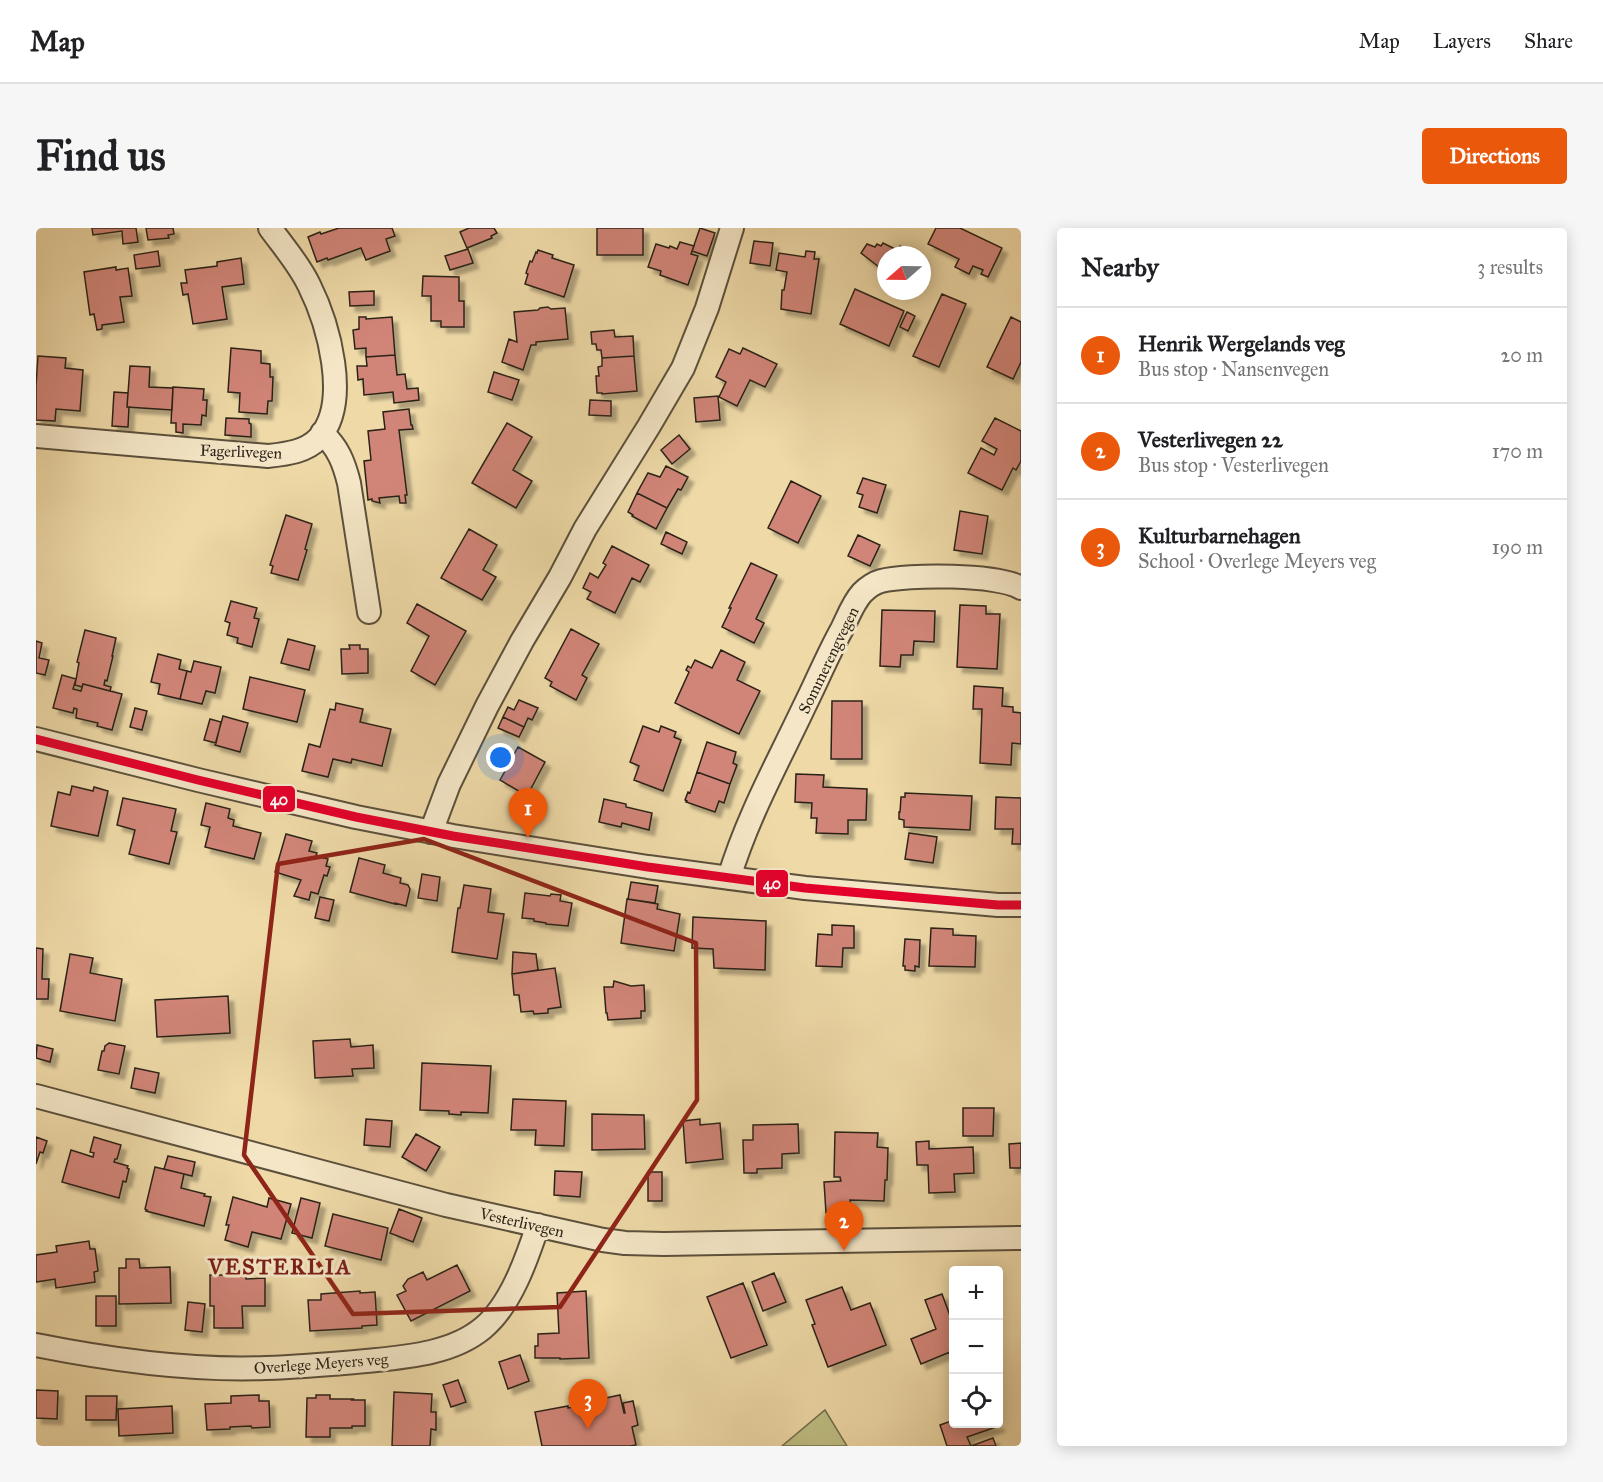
<!DOCTYPE html>
<meta charset="utf-8">
<style>
:root{--surface:#fff;--page:#f6f6f6;--text:#202124;--muted:#757577;--line:#e0e0e0;--accent:#ea580c}
body{margin:0;font-family:"IM FELL Great Primer",serif;background:var(--page);color:var(--text)}
.controls{position:absolute;right:18px;bottom:18px;display:grid;overflow:hidden;border-radius:6px;box-shadow:0 3px 15px #0003}
.controls button{width:54px;height:54px;display:grid;place-items:center;padding:0;border:0;border-bottom:2px solid var(--line);background:var(--surface);color:var(--text);font:30px sans-serif}
.compass{position:absolute;left:841px;top:18px;width:54px;height:54px;border-radius:50%;background:var(--surface);box-shadow:0 3px 15px #0003;rotate:250deg}
.you{position:absolute;left:465px;top:530px;width:21px;height:21px;margin:-15px;border:4px solid #fff;border-radius:50%;background:#1a73e8;box-shadow:0 0 0 9px #1a73e833}
.badge{display:grid;place-items:center;width:39px;height:39px;border-radius:50%;background:var(--accent);color:#fff;font-size:20px;font-weight:700}
.pin{position:absolute;translate:-50% -50px;filter:drop-shadow(0 2px 3px #0008)}
.pin::after{content:'';position:absolute;top:32px;width:21px;height:18px;background:inherit;clip-path:polygon(0 0,100% 0,50% 100%)}
.list{margin:0;padding:0;list-style:none}
h2{display:flex;justify-content:space-between;align-items:center;height:78px;margin:0;padding:0 24px;font-size:26px}
h2 small{font-size:20px;font-weight:400;color:var(--muted)}
.list li{display:grid;grid-template-columns:39px 1fr auto;gap:18px;align-items:center;box-sizing:border-box;height:96px;padding:0 24px;border-top:2px solid var(--line)}
.list b{display:block;font-size:22px;white-space:nowrap}
.list p{margin:0;font-size:20px;white-space:nowrap;color:var(--muted)}
.list em{font-size:20px;font-style:normal;color:var(--muted)}
.icon{flex:none;width:33px;height:33px;fill:none;stroke:currentColor;stroke-width:2;stroke-linecap:round;stroke-linejoin:round}
.map{position:relative;flex:none;width:985px;height:1218px;overflow:hidden;border-radius:6px}
header{display:flex;align-items:center;gap:36px;box-sizing:border-box;height:84px;padding:0 30px;background:var(--surface);border-bottom:2px solid var(--line)}
header strong{font-size:28px}
nav{display:flex;gap:33px;margin-inline-start:auto;font-size:21px}
.intro{display:flex;align-items:center;justify-content:space-between;box-sizing:border-box;height:144px;padding:0 36px}
h1{margin:0;font-size:42px}
.button{padding:15px 27px;border-radius:6px;background:var(--accent);color:#fff;font-size:21px;font-weight:700}
main{display:flex;gap:36px;padding:0 36px}
aside{flex:1;background:var(--surface);border-radius:6px;box-shadow:0 3px 15px #0003}
.map>svg:first-child{display:block}
</style>
<header>
<strong>Map</strong>
<nav><a>Map</a><a>Layers</a><a>Share</a></nav>
</header>
<div class="intro"><h1>Find us</h1><a class="button">Directions</a></div>
<main>
<div class="map">
<svg width="985" height="1218" viewBox="0 0 985 1218">
<defs>
<filter id="shadow"><feDropShadow dx="5.5" dy="5.5" stdDeviation="1.5" flood-color="#0004"/></filter>
</defs>
<rect width="100%" height="100%" fill="#eed9a7"/>
<filter id="stains"><feTurbulence type="fractalNoise" baseFrequency=".00333" numOctaves="4"/><feColorMatrix values="0 0 0 0 .2 0 0 0 0 .09 0 0 0 0 .02 0 0 0 .5 -.17"/></filter>
<radialGradient id="worn" r=".72"><stop offset=".6" stop-color="#630" stop-opacity="0"/><stop offset="1" stop-color="#630" stop-opacity=".3"/></radialGradient>
<path fill="#bebe84" stroke="#74704e" stroke-width="1.5" d="M789,1182L811,1218H746Z"/>
<path fill="#d18578" stroke="#2b2319" stroke-width="1.5" filter="url(#shadow)" d="M56,0H100L102,14L87,16L86,3L57,7Z
M110,0H137L138,6L132,7L133,10L112,12Z
M303,0H356L359,8L350,11L354,23L330,32L325,20L292,32L291,30L281,34L272,9L284,4L285,6Z
M433,0H458L461,5L455,8L456,10L431,20L424,4Z
M561,0H607V27H561Z
M664,0L679,5L671,28L656,23Z
M900,0H924L966,20L952,49L945,46L947,42L937,38L933,46L919,39L923,31L892,16Z
M718,13L737,15L734,38L714,35Z
M644,14L658,18L655,26L662,28L652,57L624,47L625,43L612,39L620,16L633,20L634,18L641,21Z
M847,15L861,22L864,18L877,26L850,27V38L846,35L843,39L825,25L831,16L839,19L841,16L845,18Z
M432,21L437,35L414,42L409,28Z
M502,22L517,27L516,30L538,37L528,69L489,56L492,46L490,45L494,33L496,34L500,24L501,25Z
M122,23L124,38L100,41L98,27Z
M770,23L779,24L778,31H783L775,86L745,81L746,62H748L751,44L740,42L743,25L769,29Z
M205,30L208,56L186,59L191,91L157,96L152,66L147,67L145,55H151L149,42L181,38V34Z
M80,39V42L92,40L96,68L84,69L88,94L66,97V101L61,102L58,86L54,87L48,44Z
M387,48L423,49V73H428V99H405V93H395V68H386Z
M819,61L868,83L853,118L804,96Z
M338,63V77L314,78L313,64Z
M906,66L930,76L903,139L877,128Z
M512,79L515,81L529,80L532,111L500,114V117H495L487,142L466,134L473,111L481,114L478,84L502,82L504,80Z
M871,84L879,88L872,103L864,99Z
M323,89H330V91L356,89L359,127L330,129V120L319,121L317,102L323,101Z
M975,89L985,94V134L977,151L951,139Z
M578,102L579,109L597,108L598,128L566,130L565,122H561L560,116H556L555,104Z
M195,120L225,123V135L234,136V149H237L236,173H232L231,186L203,184L204,165L192,164Z
M707,120L741,136L729,159L714,152L701,178L683,169L690,154L680,149L693,121L704,126Z
M359,127L361,147L369,146L371,161L382,160L383,172L358,175L357,164L328,167L327,151L322,152L321,138H331L330,129Z
M2,128L30,130L29,140L47,142L44,183L20,181L19,193L0,192V157Z
M598,128L601,163L566,166V165H561L560,148H563L562,139L566,138V130Z
M94,138L114,139L113,159L137,160L136,182L91,179Z
M458,144L483,152L476,172L452,164Z
M137,159L168,161L167,172H171L170,188L166,187L165,197L147,196V205L140,204V195H135Z
M78,164L92,165L91,179H93L92,199L76,198Z
M682,168L684,192L660,194L658,170Z
M554,172L575,173V188L553,187Z
M373,181L375,197H376L377,201L363,202L371,267H369L370,275H364L363,268L343,270L344,275L336,273V271L332,272L328,233L335,232L332,203L349,201L347,184Z
M190,190L213,191V195L215,196V209L189,207Z
M959,190L985,203V233L980,242L977,240L966,262L932,245L945,220L958,227L961,221L946,213Z
M471,195L496,209L477,242L496,253L480,280L436,255Z
M643,207L654,221L636,236L625,222Z
M630,238L652,249L645,262L642,261L631,280L601,265L612,245L624,249Z
M827,250L850,257L841,285L823,279L827,267L821,265Z
M755,253L785,268L762,315L732,300Z
M601,265L631,280L620,301L596,288L597,287L592,284Z
M924,283L952,288L946,326L918,322Z
M250,287L276,296L269,321L271,322L262,352L235,345L237,338L234,337Z
M433,301L461,317L447,342L460,349L446,372L405,350Z
M630,304L651,314L646,326L625,316Z
M822,307L844,317L834,338L812,328Z
M576,318L613,337L604,354L596,350L579,385L551,371L555,364L547,360L554,345L562,350L570,337L567,335Z
M715,335L741,347L720,391L728,395L718,415L686,399L695,380H693Z
M195,373L221,380L218,390L223,391L216,419L201,415L202,410L191,407L194,395L189,393Z
M381,376L430,403L399,457L375,443L393,408L371,395Z
M924,377L950,378V386H964L961,441L921,439Z
M846,382L899,383L898,414L878,413L877,427H865L864,439L844,438Z
M535,401L563,416L546,447L551,450L540,472L514,458L516,454L509,450Z
M49,402L80,410L76,428H77L71,453L69,452L68,457L75,459L74,463L47,456L46,459L39,457L43,435L41,434Z
M252,411L279,418L273,442L245,435Z
M0,413L6,415L3,430L13,432L9,447L0,445Z
M313,417H324V421H332V445L306,446L305,421H314Z
M685,422L709,434L701,452L724,463L703,506L639,475L653,444L650,442L652,438L655,440L659,432L676,440Z
M122,426L145,432L143,441L151,443L144,471L122,466L124,456L115,454Z
M158,433L185,439L179,465L170,463L166,476L144,471L151,443L155,444Z
M26,447L40,451L37,461L45,463L47,456L86,466L76,502L61,498L62,495L40,490L41,481L38,480L37,485L17,480Z
M214,449L269,462L261,494L207,481Z
M938,458L967,460L966,478L977,479V484L985,485V516L976,515L975,537L944,535L946,481H937Z
M483,472L502,480L496,492L492,490L488,499L467,489L472,479L478,482Z
M796,473H826V531H795Z
M300,475L327,481L324,494L355,501L346,538L316,531L315,535L297,531L292,549L266,543L273,516L284,519L294,481L299,482Z
M99,480L111,483L106,502L94,499Z
M187,488L212,495L204,524L179,517Z
M467,489L488,499L483,509L462,500Z
M174,491L185,494L180,515L168,512Z
M607,498L623,504L625,498L640,504L638,509L645,512L627,563L598,552L603,538L594,534Z
M671,514L700,524L697,535L701,537L694,556L661,544Z
M482,519L509,534L491,568L464,552L473,536L469,534L473,526L477,528Z
M661,544L694,556L688,575L683,573L679,584L650,574L651,573L649,572L652,564L654,565Z
M760,546L788,547L787,559L831,561L830,592H812V606L780,605L781,590H775L776,575L759,574Z
M36,558L57,563L58,559L72,563L62,608L15,598L22,564L34,567Z
M869,565L936,568L934,602L868,599V592L863,591V584H864L865,569H869Z
M960,569L985,570V616H976L977,601H959Z
M87,570L140,581L135,603L141,604L133,636L93,626L99,602L81,597Z
M568,571L590,576V579L616,585L613,602L586,595L585,599L563,594Z
M170,575L194,581L192,590L198,592L197,598L225,605L218,631L169,619L174,599L165,597Z
M873,605L901,609L897,635L869,631Z
M250,606L276,613L273,623L281,625L280,628L292,631L290,638L294,639L291,648L288,647L282,666L275,664L273,672L258,668L265,652L239,644Z
M323,630L349,637L347,645L365,650L364,655L372,657L374,661L370,678L359,675V676L314,664Z
M386,646L404,649L401,673L382,670Z
M595,654L622,658L619,675L592,671Z
M428,657L455,661L452,684L468,686L461,731L416,724L422,680H424Z
M489,665L514,668L515,666L525,667L524,673L536,675L532,698L510,696V695L498,693V691L486,690Z
M284,669L298,672L293,693L279,690Z
M591,671L622,676L621,681L644,686L638,723L585,715Z
M657,689L730,693L729,742L678,740L677,721L656,720Z
M796,697L818,698V720H807L806,739L780,738L782,706L796,707Z
M895,700L917,701V707L940,708L939,739L893,738Z
M869,711L884,712L883,739L879,738V743L869,742V738H867Z
M0,720L7,721L6,751H13L12,771H0Z
M477,724L500,726L502,742L476,746Z
M34,726L57,730L54,745L86,751L79,793L24,783Z
M519,740L525,779L512,781V785L498,786L497,783L485,784L483,767H478L476,746Z
M578,753L595,758L608,757L609,783H605V790L572,792L571,785H570L568,759H577Z
M192,768L194,805L121,809L119,772Z
M314,811L315,819L337,817L338,840L316,841L317,848L279,850L277,813Z
M73,815L89,818L83,846L62,842L66,823H68L69,818Z
M1,817L17,821L14,834L0,830Z
M386,835L455,838L452,885L425,884V887L413,886V883L384,882Z
M99,840L123,845L119,865L95,860Z
M477,871L530,873L528,918L499,917L500,902H475Z
M927,880H958L957,908H927Z
M556,886L608,887L609,921L556,922Z
M330,891L356,893L354,919L328,917Z
M664,891V897L684,895L687,931L650,935L647,893Z
M762,896L763,925L746,926V940L721,941V945H708L707,912H717V897Z
M799,904L842,905L841,919L852,920L851,952H849L848,973L814,972L815,983L790,985L788,954L805,953L804,949H798Z
M380,906L404,919L390,943L366,929Z
M0,909L11,913L7,925L4,924L0,936Z
M58,909L85,917L81,931H79L78,934L92,938L91,940L93,941L90,954L87,953L83,970L26,954L35,922L57,929L58,925L54,924Z
M893,913V921L937,919L938,945L918,946L919,964L893,965L892,937H881L880,914Z
M985,915V940H974L973,916Z
M132,928L159,934L156,948L128,941Z
M119,939L148,946L145,960L169,966L168,968L175,969L168,998L110,983L111,982L109,981Z
M519,943L546,944L544,969L518,967Z
M612,944H626V973H612Z
M197,969L231,979L233,970L255,976L245,1011L216,1004L212,1019L189,1012L193,997H190Z
M265,970L284,975L276,1010L256,1005Z
M363,981L386,990L377,1014L354,1005Z
M297,986L352,1000L345,1032L289,1018Z
M53,1013L54,1021H59L62,1043L58,1044L59,1054L20,1060L19,1051L0,1054V1027L21,1024L20,1018Z
M90,1031H103L104,1040L134,1039L135,1075L83,1076V1040H90Z
M421,1037L434,1063L375,1093L361,1067L370,1063L367,1058L372,1051L387,1044L391,1052Z
M738,1045L750,1074L727,1083L716,1054Z
M174,1047H210V1051L229,1050V1078H206L207,1100H178V1078H174Z
M707,1055L731,1117L695,1130L671,1069Z
M806,1059L815,1082L834,1075L850,1117L792,1139L776,1097L779,1096L770,1072Z
M324,1063V1065L339,1064L341,1097L326,1098V1100L274,1103L272,1072H285V1066Z
M550,1063L553,1130L524,1131V1130H499V1118H502V1106L523,1105L521,1065Z
M906,1066L916,1093L918,1092V1134L914,1124L885,1136L875,1111L900,1101L889,1072Z
M60,1068H80V1098H60Z
M152,1074L169,1076L166,1104L149,1102Z
M484,1127L493,1153L472,1161L463,1134Z
M422,1152L430,1174L415,1179L407,1157Z
M0,1162L22,1163L21,1191L0,1190Z
M358,1164L396,1166L395,1184H400V1202L395,1201L394,1218H356Z
M223,1167V1173H233L234,1199L216,1200L215,1198L194,1199V1201L171,1202L169,1176L195,1175V1168Z
M280,1167H294V1171H317L316,1172H329V1198H316V1200H294V1209H270L271,1170H280Z
M584,1167L588,1185H589L587,1175L597,1173L602,1197L596,1199L600,1217L594,1218H506L499,1184L532,1178V1180L552,1177L551,1174Z
M50,1168H81L80,1192H50Z
M136,1178L137,1205L83,1208L82,1181Z
M918,1192V1196H962L963,1198L931,1209L935,1218H911L904,1197Z
M957,1210L960,1218H935Z"/>
<g fill="none" stroke-linecap="round" stroke-linejoin="round">
<g stroke="#5c503c" stroke-width="26">
<path id="street" d="M286,205C302,219 308,235 313,255L333,384
M0,208L232,228C250,226 270,224 283,210C315,174 292,95 273,57C263,36 247,18 234,0
M0,511L162,552L320,589L417,608L612,639L769,660L962,677H985
M395,604L413,556L451,478L486,413L524,349L549,301L613,198L647,140L671,80L696,0
M693,650C711,590 741,536 768,479C781,453 792,426 806,401C812,389 817,375 826,365C831,360 838,355 845,353C871,346 963,346 985,360
M0,868L410,977L567,1012L589,1015L628,1016L985,1010
M0,1117C75,1132 153,1143 230,1140C264,1139 297,1136 330,1133C369,1129 416,1126 447,1100C475,1077 491,1030 502,997"/>
</g>
<use href="#street" stroke="#f4e6c6" stroke-width="22"/>
<g stroke="#f4e6c6" stroke-width="14">
<path id="bus-1" d="M0,511L162,552L320,589L417,608L612,639L769,660L962,677H985"/>
</g>
<use href="#bus-1" stroke="#e4002b" stroke-width="9"/>
</g>
<path fill="none" stroke="#8f2418" stroke-width="4.5" stroke-linejoin="round" d="M388,611L660,715L661,872L524,1079L317,1086L208,927L242,636Z"/>
<g text-anchor="middle" stroke-width="6" stroke-linejoin="round" paint-order="stroke">
<g font-size="16" fill="#2b2319" stroke="#f4e6c6">
<text transform="translate(205 223) rotate(2)" y="6">Fagerlivegen</text>
<text transform="translate(792 432) rotate(-64)" y="6">Sommerengvegen</text>
<text transform="translate(486 994) rotate(13)" y="6">Vesterlivegen</text>
<text transform="translate(285 1135) rotate(-4)" y="6">Overlege Meyers veg</text>
</g>
<g font-size="22" font-weight="bold" letter-spacing="1.5" fill="#7a1f14" stroke="#f4e6c6">
<text x="244" y="1046">VESTERLIA</text>
</g>
</g>
<g stroke="#f4e6c6" stroke-width="2">
<rect x="226" y="557" width="34" height="28" rx="6" fill="#e4002b"/>
<rect x="719" y="641" width="34" height="29" rx="6" fill="#e4002b"/>
</g>
<g font-size="16" text-anchor="middle" font-weight="bold" fill="#fff">
<text x="243" y="577">40</text>
<text x="736" y="661">40</text>
</g>
<rect width="100%" height="100%" filter="url(#stains)"/>
<rect width="100%" height="100%" fill="url(#worn)"/>
</svg>
<div class="controls">
<button>+</button>
<button>−</button>
<button><svg class="icon" aria-label="locate" viewBox="0 0 24 24"><circle cx="12" cy="12" r="6"/><path d="M12 2v4M12 18v4M2 12h4M18 12h4"/></svg></button>
</div>
<svg class="compass" viewBox="-18 -18 36 36"><path d="M0-13l5 13h-10z" fill="#e53935"/><path d="M0 13l5-13h-10z" fill="#757577"/></svg>
<div class="you"></div>
<div class="pin badge" style="left:492px;top:610px">1</div>
<div class="pin badge" style="left:808px;top:1023px">2</div>
<div class="pin badge" style="left:552px;top:1201px">3</div>
</div>
<aside>
<h2>Nearby<small>3 results</small></h2>
<ul class="list">
<li><span class="badge">1</span><div><b>Henrik Wergelands veg</b><p>Bus stop · Nansenvegen</p></div><em>20 m</em></li>
<li><span class="badge">2</span><div><b>Vesterlivegen 22</b><p>Bus stop · Vesterlivegen</p></div><em>170 m</em></li>
<li><span class="badge">3</span><div><b>Kulturbarnehagen</b><p>School · Overlege Meyers veg</p></div><em>190 m</em></li>
</ul>
</aside>
</main>
